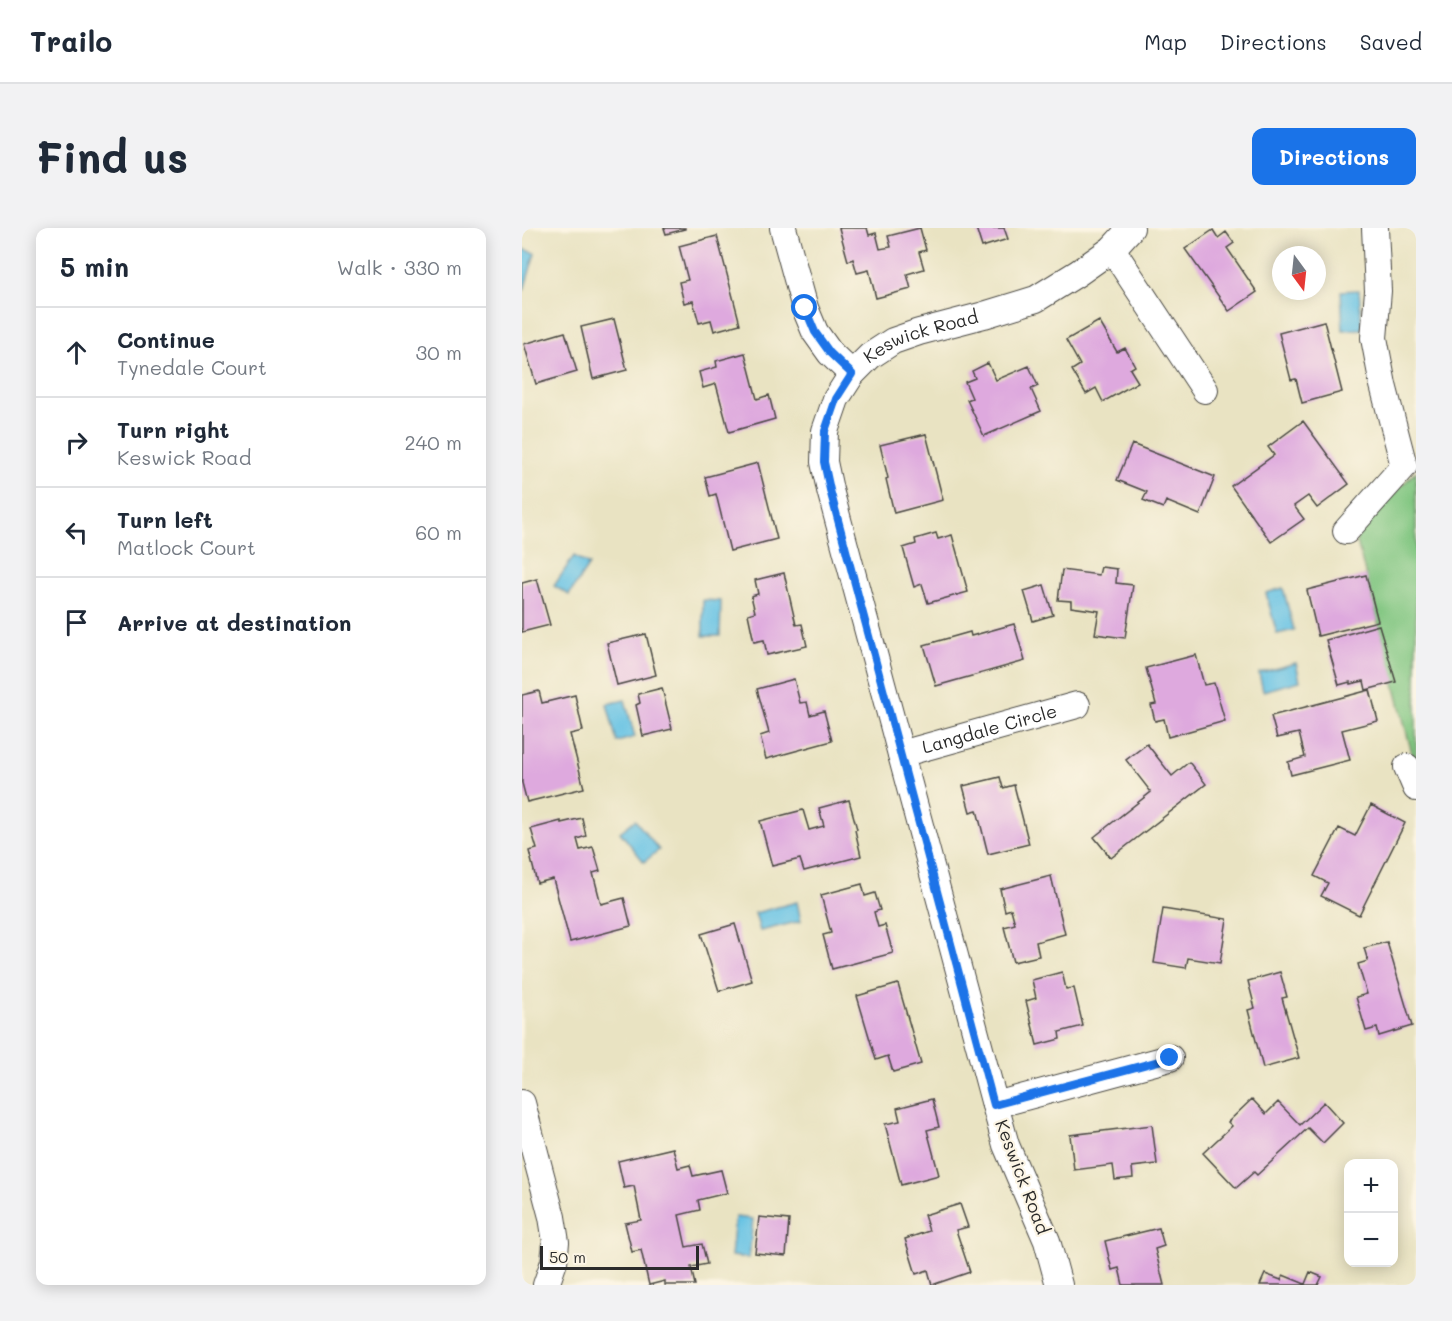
<!DOCTYPE html>
<meta charset="utf-8">
<style>
:root{--surface:#fff;--page:#f2f2f3;--text:#1f2937;--muted:#747a83;--line:#e0e1e3;--accent:#1a73e8}
body{margin:0;font-family:Mali,sans-serif;background:var(--page);color:var(--text)}
.controls{position:absolute;right:18px;bottom:18px;display:grid;overflow:hidden;border-radius:12px;box-shadow:0 3px 15px #0003}
.controls button{width:54px;height:54px;display:grid;place-items:center;padding:0;border:0;border-bottom:2px solid var(--line);background:var(--surface);color:var(--text);font:30px sans-serif}
.compass{position:absolute;left:750px;top:18px;width:54px;height:54px;border-radius:50%;background:var(--surface);box-shadow:0 3px 15px #0003;rotate:165deg}
.scale{position:absolute;left:18px;bottom:15px;width:159px;box-sizing:border-box;padding-left:6px;border:3px solid #2b2b2b;border-top:0;font-size:16px;line-height:21px;white-space:nowrap;color:#2b2b2b;-webkit-text-stroke:4px #fcf5e5;paint-order:stroke}
.stop{position:absolute;width:18px;height:18px;margin:-14px;border:4px solid #1a73e8;border-radius:50%;background:#fff}
.stop.end{background:#1a73e8;border-color:#fff;box-shadow:0 2px 6px #0008}
.list{margin:0;padding:0;list-style:none}
h2{display:flex;justify-content:space-between;align-items:center;height:78px;margin:0;padding:0 24px;font-size:26px}
h2 small{font-size:20px;font-weight:400;color:var(--muted)}
.list li{display:grid;grid-template-columns:39px 1fr auto;gap:18px;align-items:center;box-sizing:border-box;height:90px;padding:0 24px;border-top:2px solid var(--line)}
.list b{display:block;font-size:22px;white-space:nowrap}
.list p{margin:0;font-size:20px;white-space:nowrap;color:var(--muted)}
.list em{font-size:20px;font-style:normal;color:var(--muted)}
.icon{flex:none;width:33px;height:33px;fill:none;stroke:currentColor;stroke-width:2;stroke-linecap:round;stroke-linejoin:round}
.map{position:relative;flex:none;width:894px;height:1057px;overflow:hidden;border-radius:12px}
header{display:flex;align-items:center;gap:36px;box-sizing:border-box;height:84px;padding:0 30px;background:var(--surface);border-bottom:2px solid var(--line)}
header strong{font-size:28px}
nav{display:flex;gap:33px;margin-inline-start:auto;font-size:21px}
.intro{display:flex;align-items:center;justify-content:space-between;box-sizing:border-box;height:144px;padding:0 36px}
h1{margin:0;font-size:42px}
.button{padding:15px 27px;border-radius:12px;background:var(--accent);color:#fff;font-size:21px;font-weight:700}
main{display:flex;gap:36px;padding:0 36px}
aside{flex:1;background:var(--surface);border-radius:12px;box-shadow:0 3px 15px #0003}
.map>svg:first-child{display:block}
</style>
<header>
<strong>Trailo</strong>
<nav><a>Map</a><a>Directions</a><a>Saved</a></nav>
</header>
<div class="intro"><h1>Find us</h1><a class="button">Directions</a></div>
<main>
<aside>
<h2>5 min<small>Walk · 330 m</small></h2>
<ul class="list">
<li><svg class="icon" aria-label="ahead" viewBox="0 0 24 24"><path d="M12 20V5M6 11l6-6 6 6"/></svg><div><b>Continue</b><p>Tynedale Court</p></div><em>30 m</em></li>
<li><svg class="icon" aria-label="right" viewBox="0 0 24 24"><path d="M7 20v-9h11M14 6l5 5-5 5"/></svg><div><b>Turn right</b><p>Keswick Road</p></div><em>240 m</em></li>
<li><svg class="icon" aria-label="left" viewBox="0 0 24 24"><path d="M17 20v-9H6M10 6l-5 5 5 5"/></svg><div><b>Turn left</b><p>Matlock Court</p></div><em>60 m</em></li>
<li><svg class="icon" aria-label="arrive" viewBox="0 0 24 24"><path d="M6 21V4h12l-3 4 3 4H6"/></svg><div><b>Arrive at destination</b></div></li>
</ul>
</aside>
<div class="map">
<svg width="894" height="1057" viewBox="0 0 894 1057">
<rect width="100%" height="100%" fill="#fcf5e5"/>
<filter id="ink" filterUnits="userSpaceOnUse"><feTurbulence type="fractalNoise" baseFrequency=".0167" numOctaves="2"/><feDisplacementMap in="SourceGraphic" scale="12" xChannelSelector="R" yChannelSelector="G"/><feConvolveMatrix kernelMatrix="1 2 1 2 8 2 1 2 1" color-interpolation-filters="sRGB"/></filter>
<filter id="wash" filterUnits="userSpaceOnUse"><feTurbulence type="fractalNoise" baseFrequency=".008" numOctaves="4" result="noise"/><feDisplacementMap in="SourceGraphic" scale="24" xChannelSelector="R" yChannelSelector="G"/><feGaussianBlur stdDeviation="1.35" result="paint"/><feColorMatrix in="noise" values="0 0 0 0 0 0 0 0 0 0 0 0 0 0 0 0 0 1.4 0 .05"/><feComposite in="paint" operator="in"/></filter>
<g filter="url(#wash)">
<rect width="100%" height="100%" fill="#e9e3c2"/>
<path fill="#81c681" stroke="#567856" stroke-width="1.5" d="M894,243V532L892,533L833,306Z"/>
<path fill="#66c2e4" stroke="#487688" stroke-width="1.5" d="M0,21L13,25L2,62L0,61Z
M837,62L840,101L821,102L819,63Z
M52,328L67,337L47,367L32,358Z
M761,360L772,402L755,406L744,365Z
M181,372L199,373L198,408H181Z
M774,435L778,453L741,463L737,445Z
M103,472L113,509L95,514L85,476Z
M113,592L137,622L122,634L98,604Z
M275,674L279,693L238,703L233,685Z
M213,989L231,991L227,1030L209,1028Z"/>
<g id="blocks">
<path fill="#dea9de" d="M142,0H163V1L144,6Z
M317,0H345L347,7L354,5L358,21L369,19L366,8L398,0L404,22L397,24L402,41L385,46L389,61L354,70L347,42L335,45L331,31L326,33Z
M454,0H482L486,11L460,19Z
M691,2L696,10L704,4L712,15L705,20L735,64L707,83L663,21Z
M195,8L218,96L192,103L189,92L177,95L171,73L162,75L157,54L166,52L157,18Z
M92,91L105,142L71,151L59,99Z
M577,93L595,124L603,120L613,138L608,141L616,154L581,174L574,160L564,166L550,142L558,137L544,112Z
M802,93L820,164L780,175L774,151L769,152L757,105Z
M43,104L55,144L14,156L2,116Z
M223,125L235,171L247,167L253,191L207,204L194,156L181,160L177,144L195,139L194,133Z
M466,135L474,152L507,138L516,158L509,161L519,183L462,208L445,172L450,170L443,154L453,150L450,143Z
M781,193L827,256L795,280L786,268L772,278L782,291L749,314L709,258L752,227L746,219Z
M404,206L421,272L372,285L364,251L366,250L358,217Z
M610,216L693,249L678,287L644,273L641,280L621,272L625,264L595,252Z
M236,235L255,311L208,323L194,266L188,268L183,249Z
M414,305L416,311L430,307L446,364L406,375L400,356L392,359L381,320L394,316L393,311Z
M579,339L595,341L594,355L611,357L603,410L573,406L577,383L549,379V373L536,372L540,342L577,347Z
M262,345L274,397L280,396L285,418L245,427L242,412L232,414L226,386L233,384L229,368L236,366L233,352Z
M844,347L856,393L796,408L785,362Z
M15,351L28,397L0,404V355Z
M522,357L531,387L511,393L502,363Z
M492,396L503,433L414,458L402,417L448,404L449,408Z
M857,397L874,454L844,462L842,453L828,456V454L817,457L804,412Z
M124,406L134,447L95,457L85,415Z
M674,427L682,457L692,455L703,493L646,509L642,491L633,493L629,477L634,476L624,440Z
M272,451L278,475L285,474L288,487L302,483L310,513L244,531L238,508L247,505L235,461Z
M140,460L150,501L121,508L114,477L118,475L116,466Z
M848,462L856,493L820,502L828,532L769,547L766,534L783,529L777,505L755,510L749,488Z
M17,463L20,475L53,467L61,503L48,506L62,560L5,574L0,555V467Z
M625,516L650,548L667,534L684,556L589,630L572,609L629,564L604,532Z
M478,549L481,560L492,557L507,616L466,626L455,582L448,584L441,558Z
M327,572L335,601L333,602L339,628L282,643L278,631L250,638L238,593L281,582L287,602L302,598L297,580Z
M849,577L883,595L837,687L799,668L806,655L792,648L817,600L833,608Z
M60,590L64,608L55,611L58,622L71,619L78,643L71,645L79,676L102,670L109,698L48,714L31,651L15,655L7,623L15,621L9,601L39,593V595Z
M529,648L543,706L514,714L517,728L491,734L482,699L493,696L489,681L483,683L478,661Z
M340,656L343,668L353,665L358,682L352,684L356,699L363,697L371,725L310,741L301,707L309,705L299,667Z
M641,681L705,691L698,735L666,730L664,740L632,735Z
M213,696L230,753L197,763L179,706Z
M865,714L890,798L857,808L855,800L844,803L834,769L845,766L836,736L846,733L842,720Z
M540,744L544,761L552,760L561,798L537,804L538,811L515,817L504,773L514,770L510,752Z
M758,744L765,769L760,770L777,830L741,840L726,782L733,780L726,753Z
M376,756L399,836L371,844L366,828L354,832L335,768Z
M410,871L417,899L405,902L417,947L379,957L363,896L378,893L375,880Z
M730,871L744,886L756,874L778,897L802,874L821,895L801,915L786,900L735,947L732,944L714,960L681,925L710,898L706,894Z
M630,897L635,936L610,939L611,950L593,952L591,937L552,942L548,907Z
M151,920L156,940L168,937L171,948L199,942L205,965L176,972L178,982L157,987L164,1019L180,1016L185,1036L169,1039L173,1057H143V1053L127,1057L119,1022L110,1024L103,995L119,992L112,958L102,960L96,933Z
M438,976L446,999L434,1002L448,1044L410,1057L406,1042L394,1046L383,1011L407,1003L402,987Z
M237,989L267,992L264,1028L233,1025Z
M637,1000L642,1018L633,1021L642,1057H601L597,1040L590,1042L583,1013Z
M788,1044L800,1049L796,1057H738L743,1046L759,1052L761,1047L783,1056Z"/>
</g>
</g>
<g filter="url(#ink)">
<use href="#blocks" fill-opacity="0" stroke="#484742" stroke-width="1.5"/>
<g fill="none" stroke-linecap="round" stroke-linejoin="round">
<g stroke="#484742" stroke-width="28">
<g id="minor">
<path d="M261,0L283,80L293,104L308,125L330,146"/>
<path d="M590,21L683,162"/>
<path d="M824,303L882,238L861,157L852,110L856,63L853,0"/>
<path id="s1" d="M379,526L555,477"/>
<path d="M885,539L894,560"/>
<path d="M0,875L30,989L34,1014L32,1034L24,1057"/>
<path d="M473,877L648,830"/>
<path id="s2" d="M537,1057L525,1013L484,917L473,877L308,262L302,234L303,203L314,171L330,146L348,128L371,113L397,104L462,87L514,71L556,45L590,21L609,0"/>
</g>
</g>
<use href="#minor" stroke="#fff" stroke-width="26"/>
</g>
</g>
<g fill="none" stroke-linecap="round" stroke-linejoin="round" filter="url(#ink)">
<path stroke="#1a73e8" stroke-width="8" d="M283,80L293,104L308,125L330,146L314,171L303,203L302,234L308,262L472,877L648,830"/>
</g>
<g text-anchor="middle" stroke-width="4.5" stroke-linejoin="round" paint-order="stroke">
<g font-size="18" fill="#2b2b2b" stroke="#fcf5e5">
<text dy="6" stroke="none"><textPath href="#s2" startOffset="1032">Keswick Road</textPath></text>
<text dy="6" stroke="none"><textPath href="#s1" startOffset="92">Langdale Circle</textPath></text>
<text transform="translate(500 949) rotate(69)" y="6">Keswick Road</text>
</g>
</g>
</svg>
<div class="controls">
<button>+</button>
<button>−</button>
</div>
<svg class="compass" viewBox="-18 -18 36 36"><path d="M0-13l5 13h-10z" fill="#e53935"/><path d="M0 13l5-13h-10z" fill="#747a83"/></svg>
<div class="scale">50 m</div>
<div class="stop" style="left:283px;top:80px"></div>
<div class="stop end" style="left:648px;top:830px"></div>
</div>
</main>
